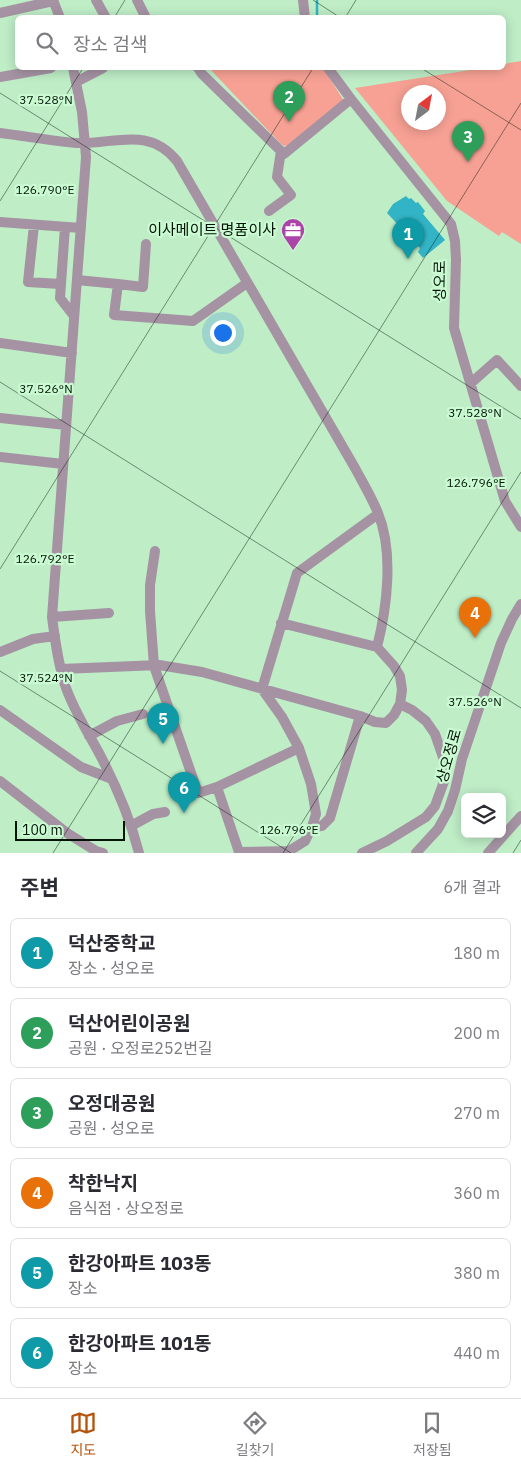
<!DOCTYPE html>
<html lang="ko">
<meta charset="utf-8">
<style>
:root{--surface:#fff;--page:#f2f2f3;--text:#2b2b33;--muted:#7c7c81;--line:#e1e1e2;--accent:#b45309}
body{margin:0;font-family:"IBM Plex Sans","Noto Sans KR",sans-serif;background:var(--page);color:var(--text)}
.controls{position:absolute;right:15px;bottom:15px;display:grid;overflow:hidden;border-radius:8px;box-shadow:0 2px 12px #0003}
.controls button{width:45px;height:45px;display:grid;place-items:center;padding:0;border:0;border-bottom:1px solid var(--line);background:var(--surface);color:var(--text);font:25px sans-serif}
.compass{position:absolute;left:401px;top:85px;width:45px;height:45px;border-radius:50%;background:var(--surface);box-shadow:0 2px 12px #0003;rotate:32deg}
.scale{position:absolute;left:15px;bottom:12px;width:110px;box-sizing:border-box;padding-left:5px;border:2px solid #031306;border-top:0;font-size:14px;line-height:18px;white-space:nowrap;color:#031306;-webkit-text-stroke:4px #cbfbd3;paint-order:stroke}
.you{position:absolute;left:222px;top:332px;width:18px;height:18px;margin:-12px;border:4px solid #fff;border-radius:50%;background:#1a73e8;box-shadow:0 0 0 8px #1a73e833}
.badge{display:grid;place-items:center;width:32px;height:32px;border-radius:50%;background:var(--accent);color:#fff;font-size:16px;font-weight:700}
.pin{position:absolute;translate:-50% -41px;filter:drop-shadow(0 1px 2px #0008)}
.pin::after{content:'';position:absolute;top:26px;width:18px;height:15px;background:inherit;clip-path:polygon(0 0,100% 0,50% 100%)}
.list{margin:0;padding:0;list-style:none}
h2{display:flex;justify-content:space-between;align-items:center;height:65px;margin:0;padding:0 20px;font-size:21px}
h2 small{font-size:16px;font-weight:400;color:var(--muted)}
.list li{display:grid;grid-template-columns:32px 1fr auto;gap:15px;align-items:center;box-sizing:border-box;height:70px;margin:0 10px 10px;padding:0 10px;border:1px solid var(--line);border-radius:8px}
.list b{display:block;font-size:19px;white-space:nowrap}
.list p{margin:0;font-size:16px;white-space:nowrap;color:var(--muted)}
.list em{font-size:16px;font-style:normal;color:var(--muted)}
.icon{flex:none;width:28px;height:28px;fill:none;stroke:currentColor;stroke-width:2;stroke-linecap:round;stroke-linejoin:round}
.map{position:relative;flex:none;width:521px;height:853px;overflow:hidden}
.search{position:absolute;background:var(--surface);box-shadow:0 2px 12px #0003;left:15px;right:15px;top:15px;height:55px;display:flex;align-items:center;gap:12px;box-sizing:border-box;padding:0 18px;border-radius:8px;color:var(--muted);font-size:19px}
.sheet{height:545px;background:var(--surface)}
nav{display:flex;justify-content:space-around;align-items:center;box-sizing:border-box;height:70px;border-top:1px solid var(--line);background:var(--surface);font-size:14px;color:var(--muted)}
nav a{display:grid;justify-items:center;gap:2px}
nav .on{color:var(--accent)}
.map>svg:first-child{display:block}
</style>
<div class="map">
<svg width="521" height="853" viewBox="0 0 521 853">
<rect width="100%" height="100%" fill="#beedc6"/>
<path fill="#f7a194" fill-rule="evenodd" d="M521,61V244L502,232L499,236L447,201L355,88L483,68H504V64ZM408,92H438V122H408Z
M209,68H323L344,101L289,145L284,146L280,143Z"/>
<path fill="#33b4c6" d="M406,196L409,199L411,198L416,203L418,202L425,211L423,214L445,240L423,258L418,252L420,248L387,213L393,204Z"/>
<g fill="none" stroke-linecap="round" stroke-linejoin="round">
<path stroke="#33b4c6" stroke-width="2.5" d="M317,0V18"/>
<path stroke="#a593a3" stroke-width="10" d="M53,0L60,18
M96,0L106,18
M137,0L146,18
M303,0L305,18
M0,13L53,1
M73,68L82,112L86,157L52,617C55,640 58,663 65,685C73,709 87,731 99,753C116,785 130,818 139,853
M198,68L202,74L284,154L351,99
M328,68L351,99L451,224L455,241L456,260L454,328L505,501L521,527
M0,77L51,68
M76,82L103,68
M0,133C25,136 51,141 76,143C113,145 148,125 177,161L355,468C363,483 372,498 378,513C394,552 387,608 377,647
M269,211L291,195L277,177L281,151
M0,222L81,228
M34,225L28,282L60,284
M65,227L60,298L74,316
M77,280L118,284L114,315L193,321L247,283
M118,284L143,287L146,244
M0,343L72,353
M471,383L497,360L521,386
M0,418L66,425
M0,457L63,464
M155,551L150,585V611L154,666L198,793L217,787L299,748
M52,617L109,613
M0,652L33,639L55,636
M61,669L159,665L202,672L360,716L375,722L386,723L394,715L400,704L402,690L400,676L394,666L377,647L281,623
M0,710L81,767L112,779
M89,736L117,721L143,714
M0,781L67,833L96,851L103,853
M217,787L239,852L289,851L305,841L312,827L316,814L311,784L299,748L282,717L262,689L297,573L378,514
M131,826L153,814L165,812
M312,827L322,826L330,818L360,716
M362,853L387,841L426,817L435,806L446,776L445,763L435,734L426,721L412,710L400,704
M416,853L438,829L448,811L455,790L462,759L501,643L512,619L521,604
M488,853L521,816"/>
</g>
<path fill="none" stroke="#031306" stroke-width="1" stroke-opacity="0.45" d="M313,0L341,18M114,18L125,0M345,18L356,0M421,68L521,130M0,93L521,419M0,201L83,68M0,382L521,708M0,569L313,68M0,671L291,853M53,853L521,103M283,853L521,472M513,853L521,840"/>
<defs>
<g id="office-pin" transform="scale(1.25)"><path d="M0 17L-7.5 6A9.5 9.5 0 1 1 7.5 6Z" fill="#ad45a8" stroke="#cbfbd3"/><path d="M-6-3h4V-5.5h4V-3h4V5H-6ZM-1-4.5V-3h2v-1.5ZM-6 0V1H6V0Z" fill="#fff"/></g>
</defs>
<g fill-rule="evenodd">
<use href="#office-pin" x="293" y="230"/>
</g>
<g text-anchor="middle" stroke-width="4.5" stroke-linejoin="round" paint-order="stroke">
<g font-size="15" fill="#031306" stroke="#cbfbd3" text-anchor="end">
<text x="276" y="235">이사메이트 명품이사</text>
</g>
<g font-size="15" fill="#031306" stroke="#cbfbd3">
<text transform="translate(440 281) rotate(-89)" y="5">성오로</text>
<text transform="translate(449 756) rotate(-74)" y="5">상오정로</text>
</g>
</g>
<g font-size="12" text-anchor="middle" fill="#031306" stroke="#cbfbd3" stroke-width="4.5" stroke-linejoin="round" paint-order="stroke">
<text x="46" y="104">37.528°N</text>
<text x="45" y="194">126.790°E</text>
<text x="46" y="393">37.526°N</text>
<text x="475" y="417">37.528°N</text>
<text x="476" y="487">126.796°E</text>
<text x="45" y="563">126.792°E</text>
<text x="46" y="682">37.524°N</text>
<text x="475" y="706">37.526°N</text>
<text x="289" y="834">126.796°E</text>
</g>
</svg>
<div class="controls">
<button><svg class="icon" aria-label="layers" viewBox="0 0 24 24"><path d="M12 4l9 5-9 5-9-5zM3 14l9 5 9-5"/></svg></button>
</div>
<svg class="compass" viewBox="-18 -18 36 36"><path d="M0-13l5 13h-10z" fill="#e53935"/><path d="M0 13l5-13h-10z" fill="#7c7c81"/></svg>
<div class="scale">100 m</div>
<div class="you"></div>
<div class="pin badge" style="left:408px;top:259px;background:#0f9aa8">1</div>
<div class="pin badge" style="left:289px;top:122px;background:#2e9e5b">2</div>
<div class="pin badge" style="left:468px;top:162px;background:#2e9e5b">3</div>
<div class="pin badge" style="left:475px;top:638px;background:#e8710a">4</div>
<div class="pin badge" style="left:163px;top:744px;background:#0f9aa8">5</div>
<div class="pin badge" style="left:184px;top:813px;background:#0f9aa8">6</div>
<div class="search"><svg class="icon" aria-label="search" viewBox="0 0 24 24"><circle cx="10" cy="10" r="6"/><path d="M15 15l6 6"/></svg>장소 검색</div>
</div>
<section class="sheet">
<h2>주변<small>6개 결과</small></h2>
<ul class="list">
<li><span class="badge" style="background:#0f9aa8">1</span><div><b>덕산중학교</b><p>장소 · 성오로</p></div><em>180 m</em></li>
<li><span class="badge" style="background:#2e9e5b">2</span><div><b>덕산어린이공원</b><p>공원 · 오정로252번길</p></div><em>200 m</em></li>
<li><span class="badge" style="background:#2e9e5b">3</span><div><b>오정대공원</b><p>공원 · 성오로</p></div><em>270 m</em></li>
<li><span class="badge" style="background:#e8710a">4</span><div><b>착한낙지</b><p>음식점 · 상오정로</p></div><em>360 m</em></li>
<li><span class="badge" style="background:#0f9aa8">5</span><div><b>한강아파트 103동</b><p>장소</p></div><em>380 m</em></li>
<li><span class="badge" style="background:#0f9aa8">6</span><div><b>한강아파트 101동</b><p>장소</p></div><em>440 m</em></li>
</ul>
</section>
<nav>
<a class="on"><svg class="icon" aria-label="map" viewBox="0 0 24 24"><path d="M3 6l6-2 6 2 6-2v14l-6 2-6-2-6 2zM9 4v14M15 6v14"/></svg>지도</a>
<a><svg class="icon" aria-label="directions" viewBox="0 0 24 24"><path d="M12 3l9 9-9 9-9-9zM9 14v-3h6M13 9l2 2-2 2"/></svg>길찾기</a>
<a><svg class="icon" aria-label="saved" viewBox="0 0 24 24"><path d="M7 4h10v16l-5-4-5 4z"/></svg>저장됨</a>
</nav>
